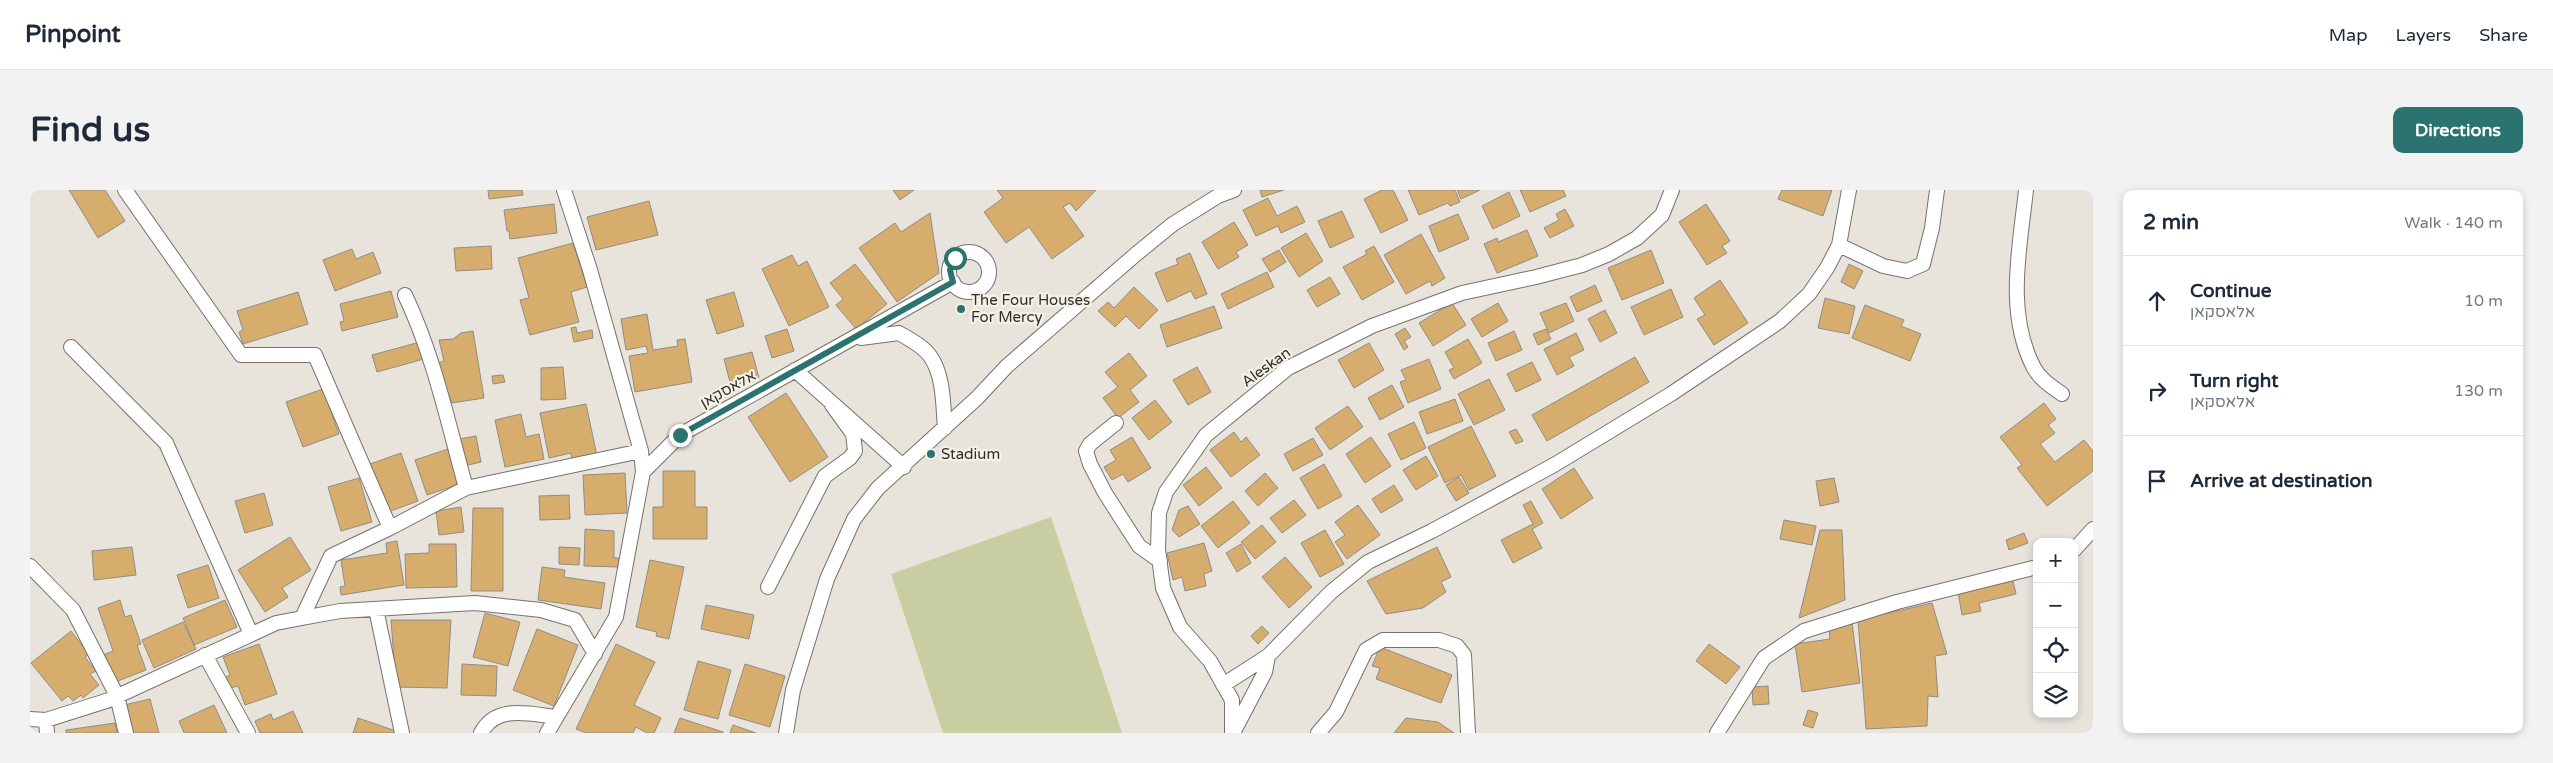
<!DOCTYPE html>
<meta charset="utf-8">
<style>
:root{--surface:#fff;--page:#f2f2f3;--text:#1f2937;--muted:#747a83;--line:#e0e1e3;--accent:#2a736f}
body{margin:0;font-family:"Varela Round",Heebo,sans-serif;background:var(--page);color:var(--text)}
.controls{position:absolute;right:15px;bottom:15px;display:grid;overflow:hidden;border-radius:10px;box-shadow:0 2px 8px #0003}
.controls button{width:45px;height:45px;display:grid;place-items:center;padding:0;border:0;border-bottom:1px solid var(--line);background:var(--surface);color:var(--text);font:25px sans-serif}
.stop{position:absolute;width:15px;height:15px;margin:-11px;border:4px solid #2a736f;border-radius:50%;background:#fff}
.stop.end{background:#2a736f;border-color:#fff;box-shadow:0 1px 5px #0008}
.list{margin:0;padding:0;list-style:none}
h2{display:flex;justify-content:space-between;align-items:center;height:65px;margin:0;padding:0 20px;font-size:21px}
h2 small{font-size:16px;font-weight:400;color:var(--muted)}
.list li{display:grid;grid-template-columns:32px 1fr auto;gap:15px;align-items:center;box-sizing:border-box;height:90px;padding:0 20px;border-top:1px solid var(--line)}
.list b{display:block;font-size:19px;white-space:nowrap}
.list p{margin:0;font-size:16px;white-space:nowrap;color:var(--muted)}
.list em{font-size:16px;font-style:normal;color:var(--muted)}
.icon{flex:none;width:28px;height:28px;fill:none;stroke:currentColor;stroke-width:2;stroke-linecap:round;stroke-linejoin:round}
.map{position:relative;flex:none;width:2063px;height:543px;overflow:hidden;border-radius:10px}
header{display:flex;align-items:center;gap:30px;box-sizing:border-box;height:70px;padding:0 25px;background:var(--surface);border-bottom:1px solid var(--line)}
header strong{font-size:24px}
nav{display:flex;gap:28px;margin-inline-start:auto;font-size:18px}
.intro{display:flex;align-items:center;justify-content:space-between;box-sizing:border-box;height:120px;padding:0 30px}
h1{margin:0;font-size:35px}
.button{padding:12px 22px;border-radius:10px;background:var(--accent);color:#fff;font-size:18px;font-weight:700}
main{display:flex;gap:30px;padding:0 30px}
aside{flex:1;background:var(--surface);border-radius:10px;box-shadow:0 2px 8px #0003}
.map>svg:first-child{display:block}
</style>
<header>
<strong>Pinpoint</strong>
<nav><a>Map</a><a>Layers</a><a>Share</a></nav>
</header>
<div class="intro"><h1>Find us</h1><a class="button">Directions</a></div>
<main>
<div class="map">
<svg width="2063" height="543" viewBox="0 0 2063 543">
<rect width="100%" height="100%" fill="#e8e3db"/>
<path fill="#c9cea2" d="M1021,327L1092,543H913L861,384Z"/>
<path fill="#d7ad6e" stroke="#918c85" d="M39,0H75L95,31L68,48Z
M458,0H492L493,5L459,9Z
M863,0H884L870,10Z
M967,0H1066L1046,21L1040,13L1033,17L1054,46L1022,69L999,37L976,53L954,22L973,8Z
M1230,0H1254L1232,7Z
M1352,0H1363L1378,30L1351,43L1334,9Z
M1378,0H1425L1430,12L1420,16L1418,13L1389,25Z
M1427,0H1450L1431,9Z
M1490,0H1533L1536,6L1500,22Z
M1752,0H1802L1793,26L1748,9Z
M1479,2L1490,26L1463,39L1452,16Z
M1238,8L1247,26L1267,16L1275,32L1251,43L1248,36L1226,46L1213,20Z
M619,11L628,45L566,60L557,27Z
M524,14L527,43L480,49L479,41H477L474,20Z
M1676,14L1700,51L1692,56L1697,63L1677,75L1649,32Z
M1535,19L1544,36L1520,48L1514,38L1529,30L1526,24Z
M1312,21L1324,47L1300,58L1288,31Z
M900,23L909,83L867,112L829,58L865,33L871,42Z
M1428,24L1439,49L1409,62L1399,36Z
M1204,32L1218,55L1206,62L1209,67L1188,79L1172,52Z
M1497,40L1508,66L1467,83L1454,54L1467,48L1468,52Z
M1276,43L1293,71L1269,87L1251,58Z
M1391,44L1415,88L1402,96L1400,91L1376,104L1354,65Z
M543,53L557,97L541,102L549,132L500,145L490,110L499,108L488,68Z
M461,56L462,79L426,81L424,58Z
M1344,56L1364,92L1332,110L1313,77L1337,64L1335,61Z
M322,59L326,69L343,62L351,83L305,101L293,70Z
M1249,60L1256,72L1240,82L1232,69Z
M1621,60L1634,93L1592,110L1578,78Z
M1160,63L1177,104L1165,109L1161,101L1137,112L1125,83L1148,74L1146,69Z
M762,65L768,76L777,71L799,117L759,136L732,79Z
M825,74L857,114L826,139L806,115L813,109L800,93Z
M1819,74L1833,81L1824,99L1811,92Z
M1237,82L1244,97L1198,119L1191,104Z
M1300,87L1310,104L1287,117L1277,100Z
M1690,90L1718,133L1684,155L1667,129L1675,125L1664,108Z
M1565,95L1572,111L1547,122L1540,107Z
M1104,97L1128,120L1109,139L1096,126L1085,137L1068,121L1078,112L1084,118Z
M1641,99L1653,127L1614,145L1601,117Z
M361,101L368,127L312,141L310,132L314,131L310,114Z
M268,102L278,134L213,154L209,142L213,140L207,121Z
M704,102L714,136L687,144L676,110Z
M1795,108L1825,116L1819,144L1788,138Z
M1422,113L1436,135L1403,156L1389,133Z
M1468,113L1478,131L1452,147L1441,129Z
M1536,113L1544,131L1519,143L1510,123Z
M1835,115L1874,130L1871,136L1891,144L1880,171L1822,148Z
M1184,116L1192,138L1137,157L1130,135Z
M1575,120L1587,143L1570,152L1558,129Z
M617,124L623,160L648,156L647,150L655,149L662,192L605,202L599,166L618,163L616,156L596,160L591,129Z
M546,137L547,143L562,140L563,148L544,152L541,138Z
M1375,138L1381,147L1374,151L1378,157L1374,160L1365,144Z
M757,139L764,161L742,168L735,146Z
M1516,139L1521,149L1508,155L1503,144Z
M443,141L454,208L422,213L405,174L414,171L409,150L423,149L431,143Z
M1484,141L1492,160L1466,171L1458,153Z
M1546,143L1554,160L1539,167L1544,176L1527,185L1514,159Z
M1438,149L1452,173L1424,189L1419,180L1424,178L1415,162Z
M390,152L394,169L347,182L342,165Z
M1339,153L1354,180L1324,198L1308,170Z
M722,162L729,188L701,196L694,169Z
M1099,163L1117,186L1100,200L1109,212L1088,228L1073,208L1088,197L1075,182Z
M1605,167L1619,192L1517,251L1502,225Z
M1399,169L1411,199L1378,213L1370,192L1376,190L1371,180Z
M1502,172L1511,190L1486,202L1477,184Z
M533,177L536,209L511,210V178Z
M1167,177L1181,202L1158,215L1143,190Z
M473,185L475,192L463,194L462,186Z
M1459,189L1475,220L1444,235L1428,204Z
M1362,195L1374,217L1350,230L1338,208Z
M293,199L309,244L273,257L256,212Z
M756,203L798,267L760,292L718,227Z
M1425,209L1433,231L1397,244L1389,222Z
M1125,210L1142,232L1119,250L1102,228Z
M2014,213L2026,229L2018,235L2025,243L2010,254L2025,272L2054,250L2063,261V281L2017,316L1987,278L1992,275L1970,247Z
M556,214L567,266L542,272L541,263L519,268L510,223Z
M1318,216L1333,237L1300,260L1285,238Z
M491,224L496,247L509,244L514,269L475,277L465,230Z
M1384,232L1396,258L1371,270L1358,244Z
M1441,236L1466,286L1439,300L1431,285L1415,293L1398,257Z
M1486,239L1493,251L1486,254L1479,242Z
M1204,242L1211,252L1216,247L1230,265L1201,287L1180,260Z
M446,246L451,272L434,276L429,249Z
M1102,247L1121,278L1098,292L1093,284L1082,290L1074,277L1086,270L1080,260Z
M1341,247L1361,276L1335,293L1316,264Z
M1283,248L1293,265L1263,281L1254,264Z
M418,259L430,294L397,305L385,270Z
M371,263L388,311L358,322L340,274Z
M1396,266L1408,286L1386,300L1373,280Z
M1294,274L1312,306L1288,319L1270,288Z
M1176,277L1192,298L1169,316L1153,295Z
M1544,278L1563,308L1531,329L1512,299Z
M633,281H665V317H677V349H623V317H633Z
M595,283L597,323L555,325L553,285Z
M1235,283L1248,298L1228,316L1215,301Z
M1429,287L1439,303L1426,311L1416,295Z
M329,288L342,332L311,341L298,297Z
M1804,288L1809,312L1790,316L1786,291Z
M1364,295L1373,310L1351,323L1342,309Z
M234,303L243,335L215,343L205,311Z
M539,305L540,329L510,330L509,306Z
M1264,310L1276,325L1252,343L1240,328Z
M1203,311L1220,333L1188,358L1171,336Z
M1501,311L1513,333L1502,339L1512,358L1483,373L1471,350L1503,334L1493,315Z
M1328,315L1350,345L1317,369L1305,352L1315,345L1305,332Z
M1158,316L1170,334L1149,347L1142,340L1149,320Z
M431,317L434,342L409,345L406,321Z
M443,318H473V401H441Z
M1754,330L1786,336L1782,355L1750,349Z
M1232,335L1246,352L1225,369L1211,352Z
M555,339L584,341V368H589V377L554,376Z
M1295,340L1314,374L1290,387L1271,353Z
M1790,340H1812L1815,410L1769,428Z
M1994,343L1998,353L1979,360L1976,350Z
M260,347L281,380L252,398L258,407L235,422L208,380Z
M367,351L374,395L311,405L310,397L315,396L311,370L357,363L356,353Z
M1174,353L1182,381L1174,384L1176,396L1155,401L1152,387L1143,390L1137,363Z
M399,354H426L427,397L376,398L375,364L399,363Z
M1211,354L1221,373L1207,382L1196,363Z
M102,357L106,385L64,390L62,361Z
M529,357L550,358L549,375L529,374Z
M1407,357L1421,387L1411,392L1416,402L1393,418L1356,424L1337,391Z
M1255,367L1282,397L1259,418L1232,387Z
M620,370L654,377L639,449L626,446L627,442L606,437Z
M178,375L189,408L158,418L147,385Z
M512,377L535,380L534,387L575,393L571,419L508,410Z
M1983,391L1986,404L1949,413L1951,421L1932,425L1928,402Z
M90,410L95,427L101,425L111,454L107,455L116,480L83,493L73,465L83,461L68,418Z
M195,410L207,437L164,455L153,428Z
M1902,413L1917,464L1905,466L1908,507L1898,506L1897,536L1836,539L1828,430Z
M676,415L724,425L719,449L671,439Z
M455,423L490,432L478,476L443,467Z
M361,430H421L417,498L366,497Z
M153,432L166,459L124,478L112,450Z
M1822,433L1830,493L1772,502L1765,454L1800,449L1799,437Z
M1232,436L1239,443L1228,454L1221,446Z
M507,439L548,455L524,516L483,500Z
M41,441L59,464L55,467L66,481L60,484L69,495L53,508L51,505L43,511L38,506L32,511L1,473Z
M229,454L247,504L215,515L208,496L200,498L196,487L200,485L193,467Z
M586,454L625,472L604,515L631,528L624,543H617L606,537L603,543H556L546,539Z
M1679,454L1710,477L1696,494L1666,471Z
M1350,457L1422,485L1411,513L1346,489L1350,478L1342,476Z
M668,471L701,480L688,529L654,520Z
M432,474L467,476L466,506L431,505Z
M715,474L755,486L740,537L699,525Z
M1738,496L1739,514L1723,515L1722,497Z
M120,509L129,543H101L94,515Z
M184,515L197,543H154L149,531Z
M1778,520L1788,523L1783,538L1773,535Z
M263,521L273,543H230L225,531L241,524L243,530Z
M328,528L366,541L365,543H323Z
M650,528L693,542V543H644Z
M1376,528L1408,532L1424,543H1364Z
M85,533L87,543H36V540Z
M703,535L726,543H700Z"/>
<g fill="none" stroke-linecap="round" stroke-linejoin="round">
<g stroke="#76726b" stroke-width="16">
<path id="minor" d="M95,0L211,165H285L360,338
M534,0L560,80L611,261
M1996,0C1990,57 1975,123 2004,178C2010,189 2021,196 2032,204
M1809,55L1853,76L1877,81L1893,74L1902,38L1907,0
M919 82a20 20 0 1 1 40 0a20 20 0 1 1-40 0Z
M375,105C404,166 418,233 436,298
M831,148L869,143C879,149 893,156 900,166C914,185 913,216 915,238
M41,157L136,253L221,444
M765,180L874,277
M1086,233L1060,254L1056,261L1060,274L1075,303L1109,356L1130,371
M2044,360L2063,339
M0,376L43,420L87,506L96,543
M738,397L795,286L820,268L825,261L823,244L802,215
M346,419L372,543
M272,428L301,366L360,338L436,298L611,261L613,282
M175,465L218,543
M1193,495L1238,466L1301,402L1338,372L1402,341L1524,275L1641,204L1750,131L1779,104L1797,78L1809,55L1819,0
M0,529L16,530L17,543
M16,530L79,510L246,433L272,428L310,421L445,413L511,420L545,430L565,464
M451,543C466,514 499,524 526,527
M517,543L586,427L613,282L650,245L923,92
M756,543L763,500L797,389L824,329L848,298L947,208L977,176L1105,65L1143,34L1188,6L1204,0
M1202,543V510L1180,471L1150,437L1133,398L1128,359L1129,323L1136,302L1176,245L1258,178L1342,136L1432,103L1506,87L1552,75L1579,64L1607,48L1632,25L1642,0
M1203,543L1235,482L1238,466
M1288,543L1306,522L1336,460L1353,450H1409L1427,456L1434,465L1438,543
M1687,543L1734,468L1774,441L1867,412L2007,377"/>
</g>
<use href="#minor" stroke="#fff" stroke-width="14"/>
</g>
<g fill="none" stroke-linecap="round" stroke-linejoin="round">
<path stroke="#2a736f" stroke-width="6" d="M650,245L923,92L920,80L925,68"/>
</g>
<g fill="#2a736f" stroke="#f5f0e8" stroke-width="2">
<circle cx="931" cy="119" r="5"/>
<circle cx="901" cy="264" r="5"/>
</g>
<g text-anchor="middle" stroke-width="4.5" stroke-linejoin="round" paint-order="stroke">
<g font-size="15" fill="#302e2b" stroke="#f5f0e8" text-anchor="start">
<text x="941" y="115">The Four Houses<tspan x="941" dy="17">For Mercy</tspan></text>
<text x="911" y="269">Stadium</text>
</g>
<g font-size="15" fill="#302e2b" stroke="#f5f0e8">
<text transform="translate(1236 177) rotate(-36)" y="5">Aleskan</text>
<text transform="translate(698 199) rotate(-29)" y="5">אלאסקאן</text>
</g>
</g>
</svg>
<div class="controls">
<button>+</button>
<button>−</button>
<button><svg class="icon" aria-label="locate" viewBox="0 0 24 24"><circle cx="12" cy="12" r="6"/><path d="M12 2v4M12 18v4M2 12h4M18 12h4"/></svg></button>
<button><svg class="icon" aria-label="layers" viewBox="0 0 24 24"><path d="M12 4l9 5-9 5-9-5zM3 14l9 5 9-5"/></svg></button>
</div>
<div class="stop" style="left:925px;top:68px"></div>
<div class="stop end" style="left:650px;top:245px"></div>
</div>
<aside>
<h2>2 min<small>Walk · 140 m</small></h2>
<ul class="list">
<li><svg class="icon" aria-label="ahead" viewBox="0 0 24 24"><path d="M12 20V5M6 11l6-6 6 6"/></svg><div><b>Continue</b><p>אלאסקאן</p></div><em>10 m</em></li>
<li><svg class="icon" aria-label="right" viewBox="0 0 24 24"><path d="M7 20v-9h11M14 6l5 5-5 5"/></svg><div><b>Turn right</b><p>אלאסקאן</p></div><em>130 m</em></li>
<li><svg class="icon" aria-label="arrive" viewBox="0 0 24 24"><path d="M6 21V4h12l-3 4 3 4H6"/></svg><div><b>Arrive at destination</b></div></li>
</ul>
</aside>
</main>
